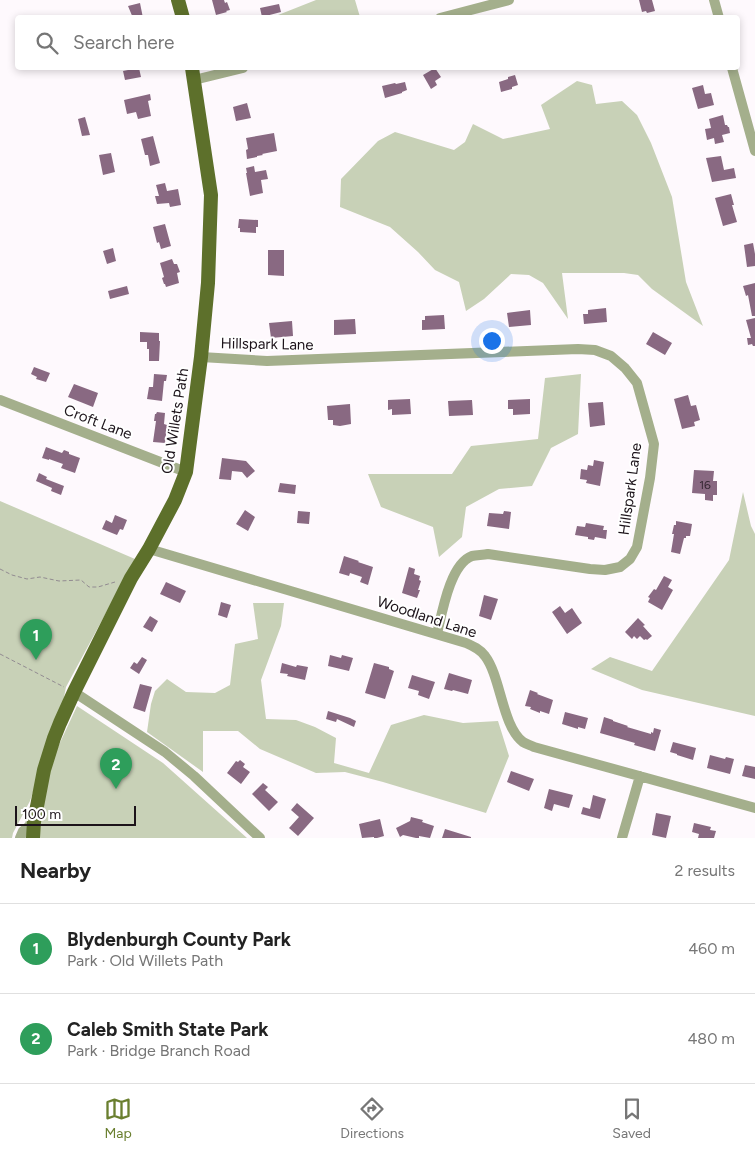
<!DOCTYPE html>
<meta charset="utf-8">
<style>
:root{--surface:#fff;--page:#f6f6f6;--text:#222;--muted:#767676;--line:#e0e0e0;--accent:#6a7f2f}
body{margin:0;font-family:Figtree,sans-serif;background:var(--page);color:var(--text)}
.scale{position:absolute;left:15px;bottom:12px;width:121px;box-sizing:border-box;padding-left:5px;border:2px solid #1c131a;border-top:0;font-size:14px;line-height:18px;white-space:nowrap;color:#1c131a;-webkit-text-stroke:4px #fff;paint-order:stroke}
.you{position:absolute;left:491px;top:340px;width:18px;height:18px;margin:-12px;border:4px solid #fff;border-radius:50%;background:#1a73e8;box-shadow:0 0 0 8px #1a73e833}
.badge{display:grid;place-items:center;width:32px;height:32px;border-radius:50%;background:var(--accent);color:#fff;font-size:16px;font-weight:700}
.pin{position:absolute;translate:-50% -41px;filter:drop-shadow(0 1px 2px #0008)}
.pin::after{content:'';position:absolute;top:26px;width:18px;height:15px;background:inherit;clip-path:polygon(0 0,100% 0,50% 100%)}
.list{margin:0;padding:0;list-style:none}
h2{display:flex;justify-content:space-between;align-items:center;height:65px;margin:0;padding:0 20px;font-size:21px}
h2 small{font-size:16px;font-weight:400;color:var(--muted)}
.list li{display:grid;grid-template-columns:32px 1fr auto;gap:15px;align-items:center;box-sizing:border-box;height:90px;padding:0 20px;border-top:1px solid var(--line)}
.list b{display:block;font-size:19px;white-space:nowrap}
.list p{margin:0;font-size:16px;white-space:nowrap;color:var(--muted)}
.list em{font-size:16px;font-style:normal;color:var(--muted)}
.icon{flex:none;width:28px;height:28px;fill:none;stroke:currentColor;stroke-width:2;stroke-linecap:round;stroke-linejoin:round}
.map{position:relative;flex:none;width:755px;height:838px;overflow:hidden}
.search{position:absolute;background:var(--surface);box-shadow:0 2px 8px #0003;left:15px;right:15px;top:15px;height:55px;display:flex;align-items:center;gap:12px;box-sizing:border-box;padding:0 18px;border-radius:5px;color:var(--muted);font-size:19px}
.sheet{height:245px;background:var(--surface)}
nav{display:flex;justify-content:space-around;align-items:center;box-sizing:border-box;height:70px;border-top:1px solid var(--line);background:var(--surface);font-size:14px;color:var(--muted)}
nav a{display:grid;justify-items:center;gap:2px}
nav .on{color:var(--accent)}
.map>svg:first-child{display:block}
</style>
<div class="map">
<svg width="755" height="838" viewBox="0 0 755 838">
<rect width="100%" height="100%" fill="#fef9fd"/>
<path fill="#c8d1b7" d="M316,0H355L360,17H273Z
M577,81L592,85L596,104L622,101L637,115L651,143L672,197L686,282L703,326L652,289L638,275L624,273H562L568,319L543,283L529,275L511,274L484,299L466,311L459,282L435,270L418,252L390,227L340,207L341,179L378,141L395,132L454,150L465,142L473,124L503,139L550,129L541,105Z
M581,374L578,434L551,448L532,486L499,489L466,507L462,537L439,557L433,527L381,507L368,474H452L471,446L538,439L545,378Z
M743,492L751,526L755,534V716L642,690L591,669L610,657L652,671L729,560Z
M0,501L135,559L66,687L63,702L30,801L13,833L12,838H0Z
M253,603H284L281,626L261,680L266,719L296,720L315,727L336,738L334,763L369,773L391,725L424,715L463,723L498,721L509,756L486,813L383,782L345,772L316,773L260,749L238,731H203V772L147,732L151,704L155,691L167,679L186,692L215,693L230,685L235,644L258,639Z
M77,706L163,763L247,838H22L27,814Z"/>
<path fill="#896982" d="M212,0H224L225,3L227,2L230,10L226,11L227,12L216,15Z
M639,0H652L655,11L647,13L646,11L642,12Z
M140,3L143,18H133L128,6Z
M279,4L281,12L262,17L260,8Z
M127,68H139L141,77L125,80L123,71L128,70Z
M435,68L441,77L435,81L437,85L431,89L423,75Z
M515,75L518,85L512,87V89L501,92L499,82L508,79V77Z
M405,82L407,90L402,92V93L385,98L382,86L395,83L396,84Z
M703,85L705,94L711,93L714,105L698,109L692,88Z
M150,94L151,100L148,101L151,116L138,119L136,112L127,114L124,100Z
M247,103L251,118L236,121L233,107Z
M723,115L725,125H727L728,127H729L730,133L722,135L724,142L715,144L714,138L707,140L705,129L711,128L709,119Z
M85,117L90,135L82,136L78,119Z
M274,133L277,151L262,154L263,155L257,156V157L247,159L246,150L248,149L246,138Z
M153,136L160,163L150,166L148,155H145L141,139Z
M111,153L115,172L103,175L99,155Z
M721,156L724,170L734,168L736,178L712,182L706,158Z
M254,166L255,172L266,170L268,179L261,180L263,193L250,196L246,173H247L246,168Z
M165,183L167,191L178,189L181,205L170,207L169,203L157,204L155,196H159L156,185Z
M731,194L734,205H732L737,222L723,226L715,198Z
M239,219L258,220V227H256V233L240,232V228H238Z
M165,224L171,246L161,249L159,242L157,243L153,227Z
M753,243L755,254V266L747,267L744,245Z
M113,248L116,261L107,264L103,251Z
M268,250H284V276L268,275Z
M172,259L174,264H177L180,272L177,273L179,283L166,287L165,284H164L162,278L164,277L160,263Z
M755,283V316H752L748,295L746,296L743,286Z
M127,286L129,294L110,299L108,291Z
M606,308L607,322L584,324L583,314H588V310Z
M530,310L531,325L509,327L507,313Z
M444,315L445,329L422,330V320H425V316Z
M755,318V346H753L752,344L748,345L747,338H751L746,320Z
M355,319L356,334L334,335V320Z
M292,321L293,336L271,338L269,323Z
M140,332L159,333V341H160L159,361H149V349H147V342H140Z
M653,332L672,343L665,355L646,344Z
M34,367L50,373L46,382L36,379L37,377L31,374Z
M154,374L167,375L166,381H164L162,401L147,399L149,387H153Z
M74,384L98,393L93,407L68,397Z
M688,395L691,406L696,405L700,420L694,422L695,426L682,429L674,399Z
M410,399L411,414L392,415V409L388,410V400Z
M530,399V414L513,415V409H508V400Z
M472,400L473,415L449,416L448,401Z
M603,402L605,425L590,427L588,403Z
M350,404L351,424L340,426L333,425V420H328L327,406Z
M157,412L165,413L164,424L167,425L165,443L153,442L156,421H154L155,414H156Z
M46,447L62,453L64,450L69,452V454L80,458L75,473L61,468L63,464L49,459V460L42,458Z
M222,458L246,461L255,471L247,478L242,472L232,471L231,480L219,479Z
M594,460L604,462L600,486L586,483L587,480L580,479L581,469L587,470L588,465L593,466Z
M694,470L714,471L713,481H717V495H713V501L705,500V494L692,493Z
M39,473L47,477L46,479L64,486L61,495L51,491L52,488L36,481Z
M280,483L296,485L295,494L278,492Z
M245,510L255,517L248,531L236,524Z
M298,511L310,512L309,524L297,523Z
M504,511L511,512L509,529L487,526L489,513L503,514Z
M115,515L127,520L123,530L120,529L117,535L102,529L106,520L112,523Z
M676,521L692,524L690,536H686V538H684L680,554L671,552L674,534H672L674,525H676Z
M586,523L604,526L603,530H607L606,539L595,537L594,540L588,539V537L575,535L577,526L585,527Z
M344,556L359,561L358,562L373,567L368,585L360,582L362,577L350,573L349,576L339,573Z
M409,567L415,569L414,574L420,576L419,580L421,581L418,590H420L417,598L402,593Z
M664,576L672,580L668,587L673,590L662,610L648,602L650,598L648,597L654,589L656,590Z
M166,582L186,591L180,603L160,594Z
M484,595L498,599L491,620L479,616Z
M221,602L231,605L227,618L218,615Z
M560,606L565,613L572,608L582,623L567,634L552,612Z
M150,616L158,621L152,632L143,627Z
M638,618L645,625L643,626L652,636L647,640L646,639L644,640L640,636L637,639L634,636L632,639L625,632Z
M330,655L341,658L342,655L353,658L349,671L328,666Z
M142,657L147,660L139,674L130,668L134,662L137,664Z
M282,663L296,667L297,665L308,667L305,680L287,676L288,674L280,673Z
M374,663L389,667V669L394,671L385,699L365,693Z
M449,673L472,680L468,694L453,690L452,691L444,689Z
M412,675L435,682L429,699L418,695L419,691L408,688Z
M140,684L152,687L145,712L133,708Z
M530,690L538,693L537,694L553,700L549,714L540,711V713L530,709L531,707L525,706Z
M328,711L350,718L356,721L354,727L337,719L336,722L326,719Z
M565,712L588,718L585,729L578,727V729L562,724Z
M604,717L613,720V721L628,726L627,727L651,734V732L653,733L654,728L661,730L655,751L634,745L635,743L600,733Z
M673,742L696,748L693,760L677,755V754L670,752Z
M710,755L725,759L726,757L734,759L730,774L707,768Z
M240,760L245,764L243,767L250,772L241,784L227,773L236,761L238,762Z
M745,765L755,767V779L742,776Z
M511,771L534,779L529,791L507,782Z
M263,783L268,787L265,790L278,802L269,811L252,794Z
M549,789L573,795L569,808L554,804L552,811L544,808Z
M593,795L606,799L600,819L581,814L583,807L590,809Z
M297,803L314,818L298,836L289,828L299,817L291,810Z
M656,813L671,816L666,838L652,835Z
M411,817L423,820L422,822L434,826L430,838L419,836V838H416L403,835L400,837L396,828L410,821Z
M380,819L384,836L377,838H374V837L362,838L359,824Z
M694,823L711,827L710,830L716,831L714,838H698L699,834L692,832Z
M445,829L471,837V838H442Z"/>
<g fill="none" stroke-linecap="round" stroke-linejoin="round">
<path stroke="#928b91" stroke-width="1" stroke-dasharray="4 2.5" stroke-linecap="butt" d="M0,569L12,575L27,579L40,577L59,581L81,580L89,587H98L115,582
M0,654L64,687"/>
<path stroke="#a4af8c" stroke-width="10" d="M714,0L719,18
M440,18L509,0
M732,68L755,151
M194,80L243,68
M201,357L267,361L578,349L595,350L611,356L625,368L637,383L654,444L650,478L637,547L630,559L620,567L605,570L590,569L488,554C483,555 477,555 472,556C450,564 442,613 437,634
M0,400L186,472
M149,549L466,643C473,646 480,649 485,656C501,677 502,726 523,742C526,744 530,745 534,747L755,808
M74,692L165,752L194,776L260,838
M20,838L23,831L34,822
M622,838L640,776"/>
<path stroke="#5d702b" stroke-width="14" d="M178,0L183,18
M33,838L34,822L44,770L54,738L60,723L74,692L131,578L149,549L175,500L186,472L201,357L208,283L211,195L192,68"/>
</g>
<g text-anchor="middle" stroke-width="4" stroke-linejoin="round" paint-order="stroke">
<g font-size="12" fill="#372834">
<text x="705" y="489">16</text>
</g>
<g font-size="15" fill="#1c131a" stroke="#fff">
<text transform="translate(267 344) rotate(1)" y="5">Hillspark Lane</text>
<text transform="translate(175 421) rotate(-81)" y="5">Old Willets Path</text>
<text transform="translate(98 422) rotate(21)" y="5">Croft Lane</text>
<text transform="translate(630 489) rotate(-82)" y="5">Hillspark Lane</text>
<text transform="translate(427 617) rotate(18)" y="5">Woodland Lane</text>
</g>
</g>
</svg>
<div class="scale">100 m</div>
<div class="you"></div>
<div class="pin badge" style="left:36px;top:660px;background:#2e9e5b">1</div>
<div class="pin badge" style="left:116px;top:789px;background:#2e9e5b">2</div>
<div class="search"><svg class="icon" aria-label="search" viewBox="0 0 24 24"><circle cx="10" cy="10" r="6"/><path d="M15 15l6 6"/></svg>Search here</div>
</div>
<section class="sheet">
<h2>Nearby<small>2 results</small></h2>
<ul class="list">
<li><span class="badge" style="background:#2e9e5b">1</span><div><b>Blydenburgh County Park</b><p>Park · Old Willets Path</p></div><em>460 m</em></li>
<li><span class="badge" style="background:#2e9e5b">2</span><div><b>Caleb Smith State Park</b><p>Park · Bridge Branch Road</p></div><em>480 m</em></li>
</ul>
</section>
<nav>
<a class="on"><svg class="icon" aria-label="map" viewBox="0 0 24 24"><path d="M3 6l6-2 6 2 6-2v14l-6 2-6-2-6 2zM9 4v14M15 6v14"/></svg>Map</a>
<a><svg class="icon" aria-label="directions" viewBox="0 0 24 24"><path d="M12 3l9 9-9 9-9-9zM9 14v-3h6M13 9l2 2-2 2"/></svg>Directions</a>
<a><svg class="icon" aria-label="saved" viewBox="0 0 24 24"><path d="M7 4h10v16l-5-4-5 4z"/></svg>Saved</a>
</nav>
